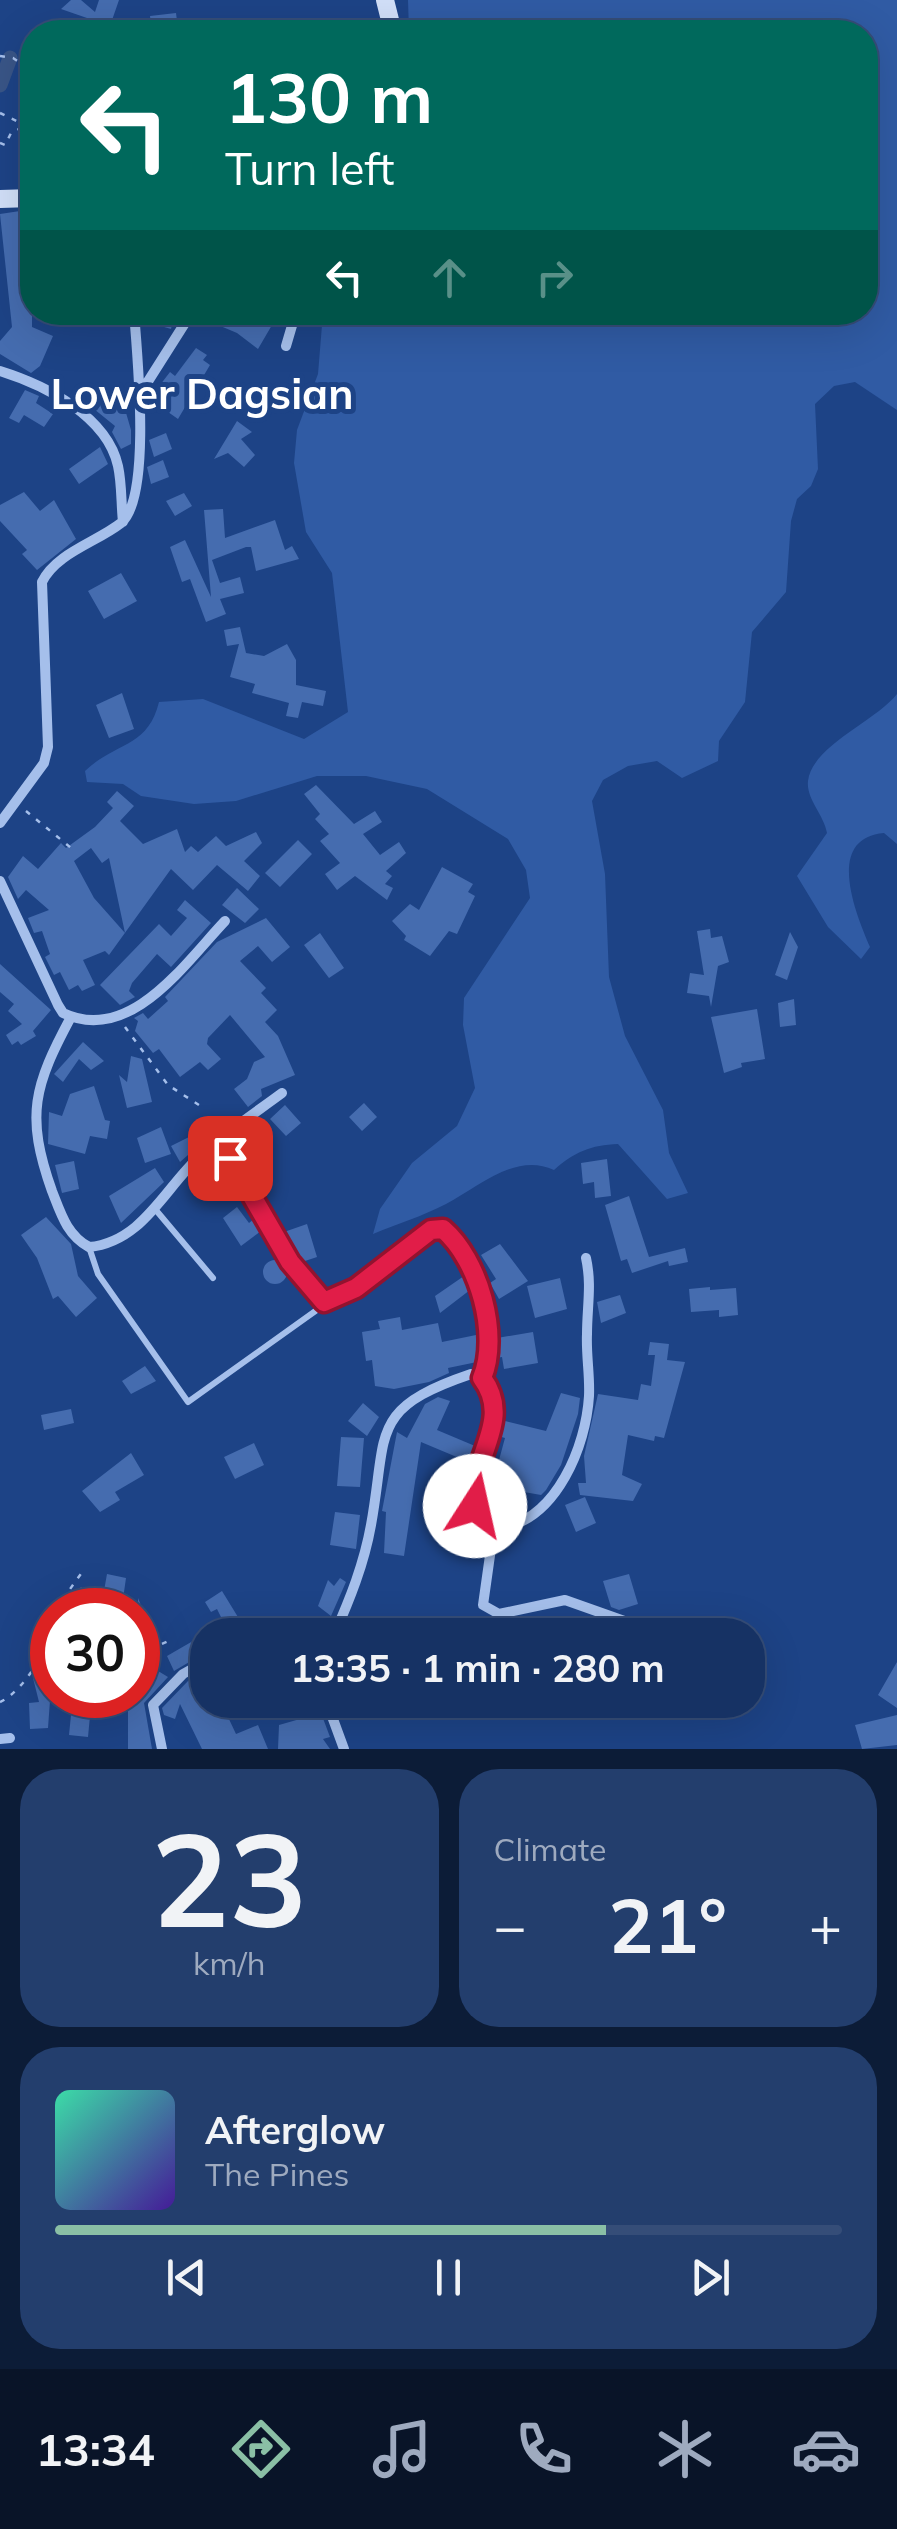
<!DOCTYPE html>
<html lang="en">
<head>
<meta charset="utf-8">
<style>
	body { margin:0; font-family:Mulish,sans-serif; background:#233e6d; color:#f1f3f6; height:100vh; display:flex; flex-direction:column; font-size:38px; white-space:nowrap }
	* { box-sizing:border-box; margin:0 }
	p { font-size:32px; color:#9eaabf }
	.icon { flex:none; width:55px; height:55px; fill:none; stroke:currentColor; stroke-width:2; stroke-linecap:round; stroke-linejoin:round }
	.map { position:relative; height:1749px; overflow:hidden }
	.drawer { display:flex; flex-direction:column; gap:20px; padding:20px; background:#0c1c37; flex:1 }
	.drawer>* { flex:none }
	.banner { position:absolute; left:20px; top:20px; width:858px; height:305px; border-radius:40px; box-shadow:0 10px 40px #0002,0 0 0 2px #354d78; background:#00695c; color:#fff; overflow:hidden }
	.speed { position:absolute; left:30px; top:1588px; display:flex; gap:20px; font-size:50px; font-weight:700; text-align:center }
	.speed>* { display:grid; place-content:center; width:130px; height:130px; border-radius:50%; background:#163264; box-shadow:0 10px 40px #0002,0 0 0 2px #354d78; line-height:1 }
	.speed .limit { border:15px solid #d22; background:#fff; color:#111 }
	.pin { position:absolute; display:grid; place-items:center; width:85px; height:85px; color:#fff; margin:-42px; border-radius:20px; box-shadow:0 5px 15px #0006 }
	.me { position:absolute; width:110px; margin:-55px; rotate:10deg; stroke-linejoin:round; filter:drop-shadow(0 0 8px #0008) }
	.turn { display:flex; align-items:center; gap:35px; height:210px; padding:0 40px; font-size:45px }
	.turn .icon { width:130px; height:130px; stroke-width:2.5 }
	.turn b { display:block; font-size:70px; line-height:85px }
	.lanes { display:flex; align-items:center; height:95px; padding:0 40px; background:#0003; justify-content:center; gap:50px; direction:ltr }
	.lanes .off { opacity:.35 }
	.big { font-size:75px; font-weight:700; line-height:1.1 }
	.drawer .widget { flex:1; display:flex; flex-direction:column; justify-content:center; gap:15px; min-width:0; padding:0 35px; border-radius:40px; background:#233e6d }
	.drawer .dial { align-items:center; gap:0 }
	.dial b { font-size:130px; line-height:1 }
	.song { display:flex; align-items:center; gap:30px }
	.cover { width:120px; height:120px; border-radius:15px; background:linear-gradient(135deg,hsl(160 70% 55%),hsl(260 70% 35%)) }
	.played { height:10px; border-radius:5px; background:linear-gradient(90deg,#8abfa5 70%,#354d78 70%) }
	.keys { display:flex; justify-content:space-around; direction:ltr }
	.heat { display:flex; justify-content:space-between; align-items:center; font-size:55px; direction:ltr }
	.drawer .tiles { flex:1; display:grid; gap:20px; grid-template-columns:1fr 1fr }
	.widget:last-child { grid-column:span 2 }
	.trip { position:absolute; left:190px; top:1618px; width:575px; height:100px; border-radius:40px; background:#163264; box-shadow:0 10px 40px #0002,0 0 0 2px #354d78; font-weight:700; line-height:100px; text-align:center }
	.tabs { display:flex; height:160px; justify-content:space-around; align-items:center; background:#091428; color:#9eaabf }
	.tabs .icon { width:70px; height:70px }
	.tabs .on { color:#8abfa5 }
	.tabs b { font-size:45px; color:#f1f3f6 }
	.map>svg:first-child { display:block }
</style>
</head>
<body>
<div class="map">
<svg width="897" height="1749" viewBox="0 0 897 1749">
	<rect width="100%" height="100%" fill="#1d4386"/>
	<!-- green -->
	<path fill="#305ba4" d="M408,0H897V410L855,382L834,386L815,404L818,469L811,486L797,499L791,521L786,592L752,632L745,702L719,741L718,761L682,778L657,761L628,766L603,780L592,801L605,874L609,977L625,1036L663,1110L669,1153L688,1193L667,1199L618,1144C591,1145 574,1152 554,1170C515,1152 479,1187 446,1204C423,1216 397,1224 373,1234L380,1209L412,1163L457,1126L475,1088L463,1025L464,998L530,898L526,870L508,839L427,789L366,776H317L236,801L194,804L141,796L123,784L87,782L85,771C115,742 148,748 159,702L203,699L304,739L348,712L332,573L306,532L294,463L297,430L318,374L323,313L865,312V32H409Z
		M897,694V844L884,833C825,838 855,912 870,947L861,959L828,927L797,876L827,833C824,815 806,799 808,781C812,746 876,721 897,694Z"/>
	<g fill="none" stroke-linecap="round" stroke-linejoin="round">
		<!-- canal -->
		<path stroke="#395587" stroke-width="15" d="M0,85L10,58"/>
	</g>
	<!-- building -->
	<path fill="#456caf" fill-rule="evenodd" d="M71,0H81L95,12L99,0H119L110,26L61,9Z
		M176,13L178,29L152,32L150,16Z
		M368,18L370,32H313L312,21L325,20L326,25Z
		M20,211L22,218L32,216V327L53,336L40,366L31,373L0,354V341L12,327L0,214Z
		M150,312H175L171,329L147,322Z
		M201,312H250L272,325L258,349L237,333L199,317Z
		M196,348L207,355L203,360L210,365L178,419L158,405L170,392L160,385L170,372L175,376Z
		M25,390L39,396L36,403L53,414L44,427L24,415L19,423L9,418Z
		M120,392L131,430V444L121,449L112,432L115,426L94,409Z
		M237,421L252,432L241,439L255,455L244,467L228,453L214,459Z
		M166,433L172,449L154,457L149,440Z
		M100,447L108,464L79,484L69,469Z
		M163,460L169,477L151,484L147,467Z
		M24,492L40,511L54,500L76,539L37,570L22,554L27,550L0,521V505Z
		M184,493L192,506L175,516L166,501Z
		M223,509L225,538L275,520L285,550L292,546L299,559L256,571L251,547H246L212,560L220,583L240,577L244,593L220,599L226,614L206,622L190,579L182,582L170,547L185,540L211,597L204,510Z
		M121,573L137,601L104,619L88,591Z
		M240,627L246,653L264,656L287,644L296,660V685L326,691L323,706L302,702L298,718L286,716L289,703L252,693L255,684L230,677L239,644L227,646L224,630Z
		M122,693L134,729L109,738L96,705Z
		M316,785L354,824L375,811L382,822L363,834L380,855L399,842L406,853L386,871L392,876L385,884L393,888L387,900L355,876L337,890L325,874L340,863L320,841L329,834L315,819L320,814L304,794Z
		M117,791L134,806L120,821L143,844L177,829L185,852L191,846L198,852L216,836L226,846L256,832L262,843L244,861L260,876L248,891L217,865L193,890L171,869L109,955L105,951L83,960L95,985L82,991L78,985L69,990L60,972L54,975L45,957L50,954L42,931L34,933L28,918L49,910L26,890L18,899L8,877L23,856L38,869L61,843L66,848L95,827L113,808L107,802ZM91,848L102,863L109,858L125,933L94,898L74,861Z
		M298,840L312,854L280,887L265,873Z
		M442,867L473,884L468,892L475,896L457,934L449,931L430,956L404,940L406,936L392,921L410,904L419,910Z
		M237,888L259,909L245,923L222,905Z
		M185,900L211,923L171,967L157,954L132,983L129,991L135,997L120,1005L100,985L159,924L171,936L187,918L177,910Z
		M266,918L290,947L272,962L258,946L240,961L266,988L261,993L277,1010L265,1022L278,1036L295,1075L261,1089L262,1096L248,1107L234,1089L247,1079L254,1062L265,1057L230,1015L208,1038L207,1044L221,1059L208,1070L200,1062L180,1077L159,1049L153,1053L135,1031L138,1021L134,1018L143,1013L148,1019L168,1001L165,997L217,942Z
		M710,929L711,938L722,936L729,962L718,966L711,1007L709,996L687,993L690,973L704,975L697,931Z
		M790,932L798,947L787,980L775,975Z
		M320,933L344,968L329,978L304,945Z
		M0,964L51,1010L33,1031L36,1036L21,1045L18,1041L12,1045L6,1035L22,1024L8,1011L14,1004L0,992Z
		M794,999L796,1025L780,1027L778,1003Z
		M757,1009L765,1059L741,1063L742,1067L724,1073L711,1017Z
		M83,1042L104,1061L91,1070L79,1059L63,1082L54,1074Z
		M131,1056L142,1059L152,1102L127,1108L119,1075L127,1082Z
		M94,1086L105,1120L110,1121L107,1139L90,1136L85,1154L48,1144L49,1112L62,1116L70,1094Z
		M364,1103L377,1117L362,1131L349,1117Z
		M285,1105L301,1123L286,1136L270,1119Z
		M161,1127L171,1154L145,1163L137,1138Z
		M191,1136L196,1148L180,1162L171,1146Z
		M607,1159L611,1196L595,1198L594,1182L583,1184L581,1163Z
		M74,1161L79,1189L62,1193L55,1165Z
		M155,1168L164,1182L121,1223L109,1196Z
		M629,1196L649,1257L685,1248L688,1262L669,1266L668,1261L632,1273L627,1259L621,1261L605,1205Z
		M237,1207L249,1223L254,1219L261,1231L241,1246L223,1218Z
		M46,1217L71,1244L78,1276L97,1298L76,1317L58,1296L53,1299L37,1258L21,1235Z
		M307,1224L317,1257L302,1262L284,1232Z
		M500,1244L528,1281L499,1299L490,1283L496,1279L481,1255Z
		M263 1272a12 12 0 1 1 24 0a12 12 0 1 1-24 0Z
		M464,1276L470,1290L440,1313L435,1296Z
		M560,1278L567,1309L535,1318L527,1286Z
		M710,1287V1290L736,1288L738,1315L719,1317V1310L691,1312L689,1289Z
		M620,1295L626,1313L601,1323L597,1302Z
		M400,1317L402,1330L438,1323L442,1342L476,1335L477,1362L448,1368L449,1373L429,1382L394,1389L375,1386L372,1360L366,1361L362,1332L380,1329L378,1321Z
		M533,1332L538,1363L504,1369L502,1357L496,1358L497,1338Z
		M650,1342L669,1344L667,1360L685,1362L664,1438L655,1436L654,1441L628,1435L622,1475L642,1484L633,1501L580,1495L578,1483H586L584,1456L598,1394L638,1400L641,1384L651,1386L655,1355H648Z
		M145,1366L156,1381L131,1394L122,1381Z
		M561,1393L580,1398L578,1414L561,1465L546,1490L541,1495L524,1492L523,1486L486,1476L491,1458L499,1460L505,1438L498,1436L501,1420L546,1431Z
		M438,1397L450,1401L437,1430L475,1446L471,1463L421,1442L404,1556L384,1553L386,1512L382,1511L397,1432L407,1438L425,1404Z
		M363,1403L379,1417L367,1436L348,1421Z
		M71,1409L74,1423L44,1430L41,1415Z
		M341,1437L364,1438L360,1487L337,1486Z
		M254,1443L264,1465L235,1479L224,1457Z
		M131,1453L144,1475L115,1492L120,1500L100,1512L82,1491Z
		M585,1497L596,1523L576,1532L565,1505Z
		M335,1512L360,1515L356,1549L330,1545Z
		M107,1574L126,1578L123,1599L129,1600L127,1610H61L81,1587L102,1602Z
		M629,1574L638,1604L619,1610L611,1607L603,1581Z
		M340,1578L346,1582L331,1616L318,1606L328,1580L334,1586Z
		M222,1591L249,1635H208V1651L174,1671L167,1656L224,1623L217,1609L211,1612L205,1602Z
		M138,1598L153,1635L138,1641Z
		M140,1660L168,1677L144,1703L152,1749H128V1695H138Z
		M897,1662V1708L878,1695Z
		M208,1670V1706L220,1700L236,1734L258,1725L268,1749H202L180,1704L175,1719L164,1715L162,1708L188,1681Z
		M52,1673L48,1728L30,1729L29,1703L39,1702L33,1678Z
		M73,1695H92L88,1737L69,1735Z
		M321,1713L330,1737L323,1739L330,1749H278L279,1725Z
		M897,1715V1745L862,1749L855,1725Z"/>
	<g fill="none" stroke-linecap="round" stroke-linejoin="round">
		<!-- path -->
		<path stroke="#a5bfeb" stroke-width="2.5" stroke-dasharray="5 8" stroke-linecap="butt" d="M0,56L13,58L32,71
			M0,113L25,125
			M0,143L5,145L11,133L27,125L32,127
			M26,811L76,852
			M125,1027L168,1085L199,1105
			M55,1610L83,1571
			M138,1646L148,1650L173,1639
			M0,1702C16,1695 35,1670 42,1652C47,1638 44,1626 52,1613"/>
		<!-- lane -->
		<path stroke="#a5bfeb" stroke-width="6" d="M155,1209L213,1278
			M89,1247L98,1274L188,1402L328,1302"/>
		<!-- street -->
		<path stroke="#a5bfeb" stroke-width="10" d="M286,346L296,312
			M0,371C45,385 107,416 118,466C122,484 121,504 123,522
			M140,394L192,312
			M0,823L44,763L48,747L42,582C56,553 97,542 121,523C152,498 137,353 134,312
			M0,881L58,1005L63,1013C130,1045 185,963 225,921
			M71,1017C34,1086 25,1115 52,1191C61,1214 67,1235 89,1247C143,1242 165,1187 201,1155C226,1132 255,1113 282,1093
			M218,1140L290,1262L324,1302L356,1287L431,1230L443,1229C479,1260 499,1335 482,1379
			M482,1379C519,1426 451,1475 483,1520L502,1528C557,1518 586,1446 589,1396C590,1375 586,1355 587,1334C587,1307 592,1285 586,1258
			M494,1527L483,1605L499,1614L565,1600L630,1623L685,1635
			M334,1635C350,1599 364,1564 371,1525C388,1432 368,1409 471,1374L482,1379
			M326,1700L344,1749
			M0,1739L10,1738
			M162,1749L153,1705L183,1674L208,1660"/>
		<!-- secondary -->
		<path stroke="#d1dff8" stroke-width="18" d="M385,0L390,20L387,32
			M0,199L32,198"/>
	</g>
	<g fill="none" stroke-linecap="round" stroke-linejoin="round">
		<!-- route casing -->
		<g stroke="#92132f" stroke-width="25">
			<path id="route" d="M230,1158L290,1262L324,1302L356,1288L431,1230L443,1229C479,1260 500,1335 482,1378C515,1422 467,1460 475,1506"/>
		</g>
		<!-- route -->
		<use href="#route" stroke="#e11d48" stroke-width="18"/>
	</g>
	<g text-anchor="middle" stroke-width="10" stroke-linejoin="round" paint-order="stroke">
		<!-- quarter labels -->
		<g font-size="42" font-weight="bold" fill="#fff" stroke="#1d4386">
			<text x="202" y="409">Lower Dagsian</text>
		</g>
	</g>
</svg>
<div class="speed"><div class="limit">30</div></div>
<div class="pin" style="left:230px;top:1158px;background:#d93025"><svg class="icon" aria-label="arrive" viewBox="0 0 24 24"><path d="M6 21V4h12l-3 4 3 4H6"/></svg></div>
<svg class="me" style="left:475px;top:1506px" viewBox="-20 -20 40 40"><circle r="19" fill="#fff"/><path d="M0-13L10 11 0 6-10 11z" fill="#e11d48"/></svg>
<div class="trip">13:35 · 1 min · 280 m</div>
<div class="banner">
<div class="turn"><svg class="icon" aria-label="left" viewBox="0 0 24 24"><path d="M17 20v-9H6M10 6l-5 5 5 5"/></svg><div><b>130 m</b>Turn left</div></div>
<div class="lanes"><svg class="icon" aria-label="left" viewBox="0 0 24 24"><path d="M17 20v-9H6M10 6l-5 5 5 5"/></svg><svg class="icon off" aria-label="ahead" viewBox="0 0 24 24"><path d="M12 20V5M6 11l6-6 6 6"/></svg><svg class="icon off" aria-label="right" viewBox="0 0 24 24"><path d="M7 20v-9h11M14 6l5 5-5 5"/></svg></div>
</div>
</div>
<section class="drawer">
<div class="tiles">
<div class="widget dial"><b>23</b><p>km/h</p></div>
<div class="widget"><p>Climate</p>
<div class="heat"><a>−</a><b class="big">21°</b><a>+</a></div>
</div>
<div class="widget">
<div class="song"><i class="cover"></i><div><b>Afterglow</b><p>The Pines</p></div></div>
<div class="played"></div>
<div class="keys"><svg class="icon" aria-label="previous" viewBox="0 0 24 24"><path d="M18 5L8 12l10 7zM5 5v14"/></svg><svg class="icon" aria-label="pause" viewBox="0 0 24 24"><path d="M8 5v14M16 5v14"/></svg><svg class="icon" aria-label="next" viewBox="0 0 24 24"><path d="M6 5l10 7-10 7zM19 5v14"/></svg></div>
</div>
</div>
</section>
<nav class="tabs">
<b>13:34</b>
<svg class="icon on" aria-label="directions" viewBox="0 0 24 24"><path d="M12 3l9 9-9 9-9-9zM9 14v-3h6M13 9l2 2-2 2"/></svg>
<svg class="icon" aria-label="music" viewBox="0 0 24 24"><path d="M9 18V5l10-2v13"/><circle cx="6" cy="18" r="3"/><circle cx="16" cy="16" r="3"/></svg>
<svg class="icon" aria-label="phone" viewBox="0 0 24 24"><path d="M5 4h4l2 5-3 2q2 4 5 5l2-3 5 2v4C11 20 4 13 5 4z"/></svg>
<svg class="icon" aria-label="climate" viewBox="0 0 24 24"><path d="M12 3v18M4 7l16 10M4 17L20 7"/></svg>
<svg class="icon" aria-label="car" viewBox="0 0 24 24"><path d="M5 17H2v-5l4-1 3-4h7l3 4 3 1v5h-3M9 17h6M6 11h13"/><circle cx="7" cy="17" r="2"/><circle cx="17" cy="17" r="2"/></svg>
</nav>
</body>
</html>
